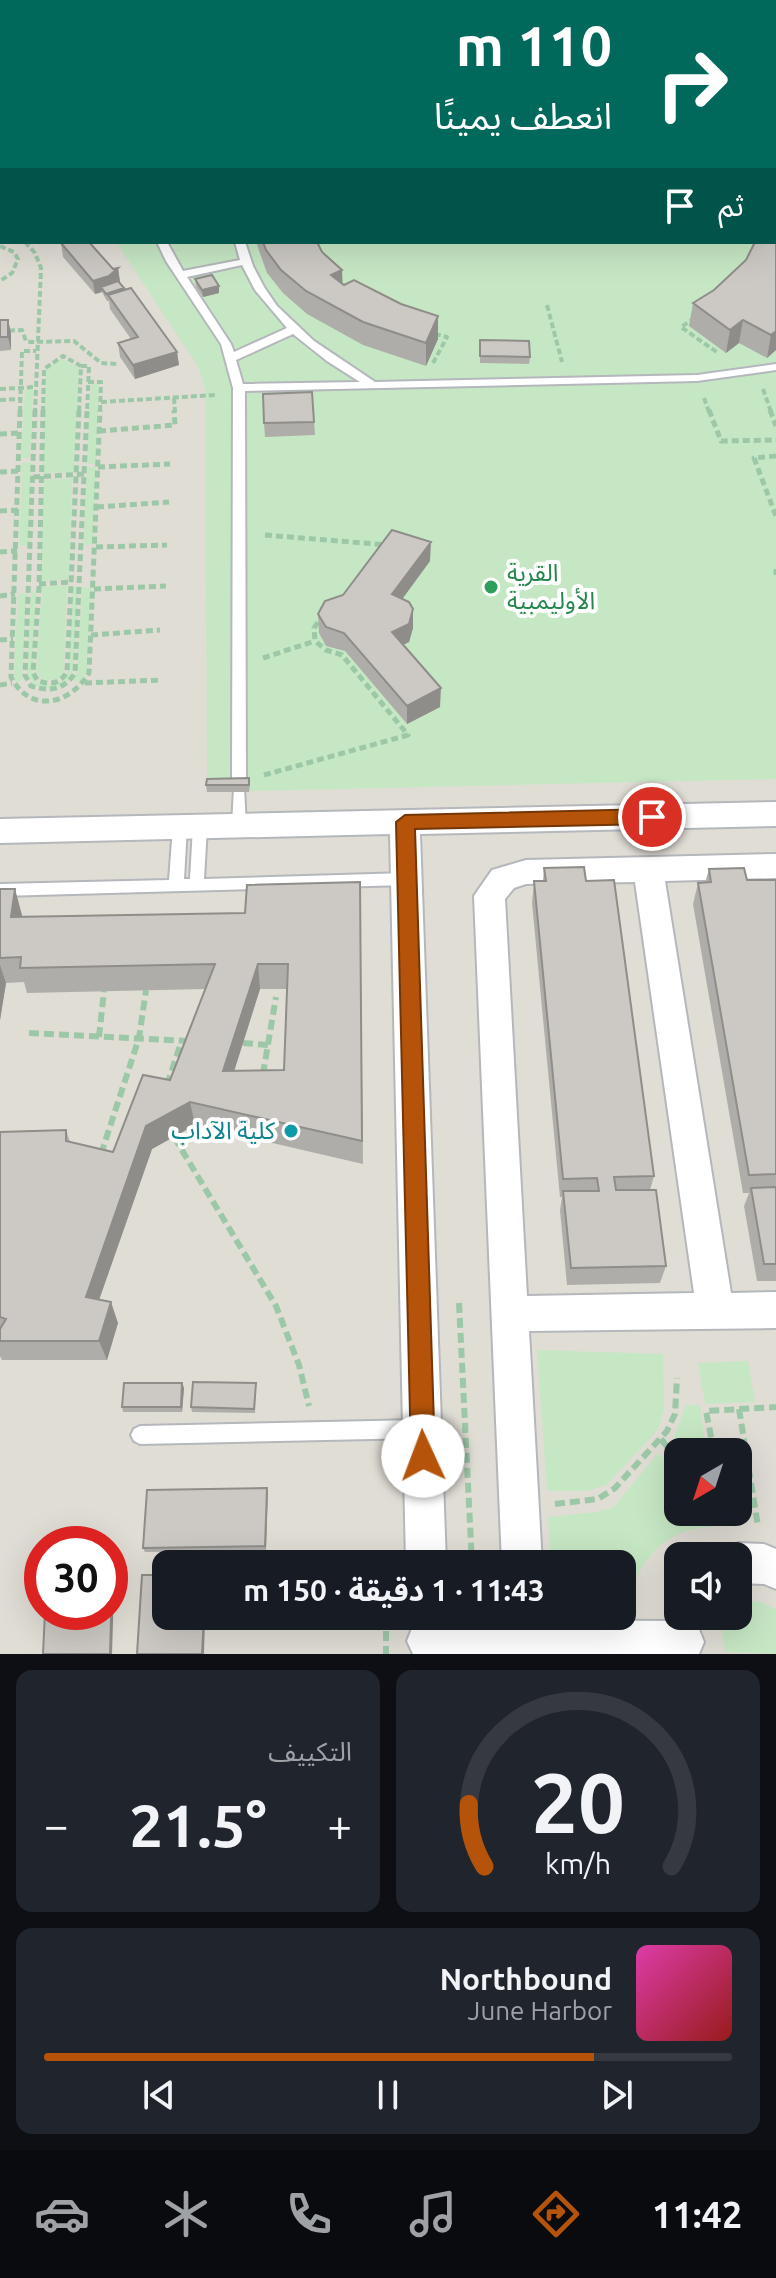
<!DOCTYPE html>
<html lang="ar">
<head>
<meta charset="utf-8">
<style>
	body { margin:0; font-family:Ubuntu,"Noto Sans Arabic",sans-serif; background:#20242c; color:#f1f3f6; direction:rtl; height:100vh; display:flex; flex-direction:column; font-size:30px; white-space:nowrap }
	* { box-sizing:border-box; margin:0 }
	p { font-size:26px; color:#9ea1a6 }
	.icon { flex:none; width:44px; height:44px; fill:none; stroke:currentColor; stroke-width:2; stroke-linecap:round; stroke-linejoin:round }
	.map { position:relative; height:1654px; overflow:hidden; direction:ltr }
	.drawer { display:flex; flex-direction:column; gap:16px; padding:16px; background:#0d0f14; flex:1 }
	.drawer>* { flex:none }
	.banner { position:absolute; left:0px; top:0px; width:776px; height:244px; box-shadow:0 8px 32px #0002; direction:rtl; background:#00695c; color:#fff; overflow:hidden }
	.needle { width:52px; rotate:219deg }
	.controls { position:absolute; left:664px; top:1438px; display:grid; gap:16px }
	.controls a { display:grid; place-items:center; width:88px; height:88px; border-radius:16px; background:#171b24; box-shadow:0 8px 32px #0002; font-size:40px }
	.speed { position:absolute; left:24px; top:1526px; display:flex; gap:16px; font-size:40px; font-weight:700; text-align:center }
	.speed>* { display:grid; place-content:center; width:104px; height:104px; border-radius:50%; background:#171b24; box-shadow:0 8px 32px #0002; line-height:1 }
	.speed .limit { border:12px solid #d22; background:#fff; color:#111 }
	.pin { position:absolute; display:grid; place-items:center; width:68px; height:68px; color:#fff; margin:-34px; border:4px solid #fff; border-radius:50%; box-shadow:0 2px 8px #0007 }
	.me { position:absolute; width:88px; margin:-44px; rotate:358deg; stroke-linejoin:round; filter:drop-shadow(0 0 6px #0008) }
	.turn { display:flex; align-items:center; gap:28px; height:168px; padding:0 32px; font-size:36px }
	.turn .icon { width:104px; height:104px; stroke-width:2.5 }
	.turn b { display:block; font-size:56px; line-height:68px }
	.then { display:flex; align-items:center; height:76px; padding:0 32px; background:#0003; gap:16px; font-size:30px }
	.big { font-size:60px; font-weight:700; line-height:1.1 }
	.drawer .tile { flex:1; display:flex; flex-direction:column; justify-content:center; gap:12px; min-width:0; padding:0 28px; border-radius:16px; background:#20242c }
	.drawer .dial { align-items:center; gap:0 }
	.dial svg { height:208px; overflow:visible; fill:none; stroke:#363941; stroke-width:7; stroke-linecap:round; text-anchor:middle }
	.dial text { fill:#f1f3f6; stroke:none }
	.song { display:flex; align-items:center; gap:24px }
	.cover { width:96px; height:96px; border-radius:12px; background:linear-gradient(135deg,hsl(320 70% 55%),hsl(0 70% 35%)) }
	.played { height:8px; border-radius:4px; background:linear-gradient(90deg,#b45309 80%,#363941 80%) }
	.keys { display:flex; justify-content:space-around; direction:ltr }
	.heat { display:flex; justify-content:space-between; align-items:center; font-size:44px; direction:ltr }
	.drawer .tiles { flex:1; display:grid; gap:16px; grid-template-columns:1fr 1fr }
	.tile:last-child { grid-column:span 2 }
	.trip { position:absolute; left:152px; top:1550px; width:484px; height:80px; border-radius:16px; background:#171b24; box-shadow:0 8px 32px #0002; font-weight:700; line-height:80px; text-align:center; direction:rtl }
	.tab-bar { display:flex; height:128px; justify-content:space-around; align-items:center; background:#090b0e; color:#9ea1a6 }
	.tab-bar .icon { width:56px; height:56px }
	.tab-bar .selected { color:#b45309 }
	.tab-bar b { font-size:36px; color:#f1f3f6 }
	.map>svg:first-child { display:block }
</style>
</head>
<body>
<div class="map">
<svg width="776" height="1654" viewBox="0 0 776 1654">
	<rect width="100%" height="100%" fill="#f0eee7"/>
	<!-- education -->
	<path fill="#e0ddd5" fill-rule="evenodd" d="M0,0H776V1654H0ZM2,2H774V242H2ZM678,1452H738V1512H678ZM42,1544H110V1612H42ZM678,1556H738V1616H678ZM166,1564H622V1616H166Z"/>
	<!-- green -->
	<path fill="#c6e7c4" d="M0,0H776V779L207,792L205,389L198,366L116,242H774V2H2V194Z
		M62,359L79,368L74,472L42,473L46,369Z
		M99,383L96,464H87L91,384Z
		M25,389H33L30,458H21Z
		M31,462L29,545L19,546L22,463Z
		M87,467H96L93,544L84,545Z
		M72,478L69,579L40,581L44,480Z
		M67,585L64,671L59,679L43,681L36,671L42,587Z
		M78,586C77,604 77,666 70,678C63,690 46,690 35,686L27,673L31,591H36L33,678C44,690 61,686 68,672L73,587Z
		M92,587L87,671L81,683L74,680L77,672L82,588Z
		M27,593L22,680L16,683L14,674L18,594Z
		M537,1350L663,1354L664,1409L658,1429L651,1437L606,1485L586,1491H547Z
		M748,1361L755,1402L705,1404L698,1363Z
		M686,1405H700L706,1452H685L672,1442Z
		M658,1453L678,1474V1512H712L714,1527C670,1527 647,1552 630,1590H622V1564H551L548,1517L597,1512L614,1507Z
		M747,1601L762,1602L776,1610V1654L726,1652C722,1639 720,1628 726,1616H738V1605Z"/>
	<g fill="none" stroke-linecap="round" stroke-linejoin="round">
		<!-- lane casing -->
		<g stroke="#b4b7bb" stroke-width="4">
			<path id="lane" d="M761,0H769L770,2H762Z
				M774,15L776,16V25L774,24Z
				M0,107L2,108V114L0,113Z
				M0,179H2V185H0Z
				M157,242H167L183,271L240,260L235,242H245L253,266L264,287L277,306L314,341L375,382L697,375L776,364V370L697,381L245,391L246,785L244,788L246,825L244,829H234L232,825L234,788L232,785L233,388L221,344L166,261ZM242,265L255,290L287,328L234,352L231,344L187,277ZM293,334L327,361L360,382L243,384L236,360Z
				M180,821L185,823L187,827L184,879H190L193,827L195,823H205L207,827L204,879L407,873L412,875L414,879L412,883L407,885L0,896V884L169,880L173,827L175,823Z
				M420,1420L426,1423L429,1429L426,1435L420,1438L140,1444L134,1441L131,1435L134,1429L140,1426Z"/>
		</g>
		<!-- street casing -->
		<g stroke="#b4b7bb" stroke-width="4">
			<path id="street" d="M776,802V826L420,834L446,1564H406L390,834L0,843V819Z
				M776,854V878L665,881L731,1293L776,1292V1328L529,1331L542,1564H502L474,896L492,870L526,860ZM635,882L694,1293L527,1296L505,899L514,888L526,884Z
				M738,1543L764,1544L776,1549V1589L764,1584L738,1583V1556H721L724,1549Z
				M428,1620L683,1621L698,1627L704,1642L699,1654H413L407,1641L413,1626Z"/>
		</g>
		<!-- path-far2 -->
		<path stroke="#9dc8a8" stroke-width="4" stroke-dasharray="6 3" stroke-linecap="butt" d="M25,242L35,253L41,268L35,412
			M0,246L14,252L18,259L12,273L0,281
			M547,305L562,362
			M695,318L681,327L718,353
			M0,331L22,330L26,341L31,342L74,341L101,363L117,364
			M433,363L447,337L435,334
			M81,366H89L87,412
			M88,382H101L100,412
			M0,389L35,387
			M763,389L771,412
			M174,398L175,412
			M704,398L709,412
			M0,400L21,399
			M101,402L215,395
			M20,412L22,351H36
			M43,412L44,369L63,356L81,366L79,412"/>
		<!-- path-far1 -->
		<path stroke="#9dc8a8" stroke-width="5" stroke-dasharray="7 4" stroke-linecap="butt" d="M20,410L11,677C30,714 70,705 89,673L100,410
			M35,410L25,675L31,686C49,692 64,690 75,673L87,410
			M43,410L39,588L33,673L38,681C50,685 60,684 67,672L79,410
			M709,410L721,441L776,440
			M770,410L776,426
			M99,431L175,425L174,410
			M0,434L20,433
			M776,456L754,458L776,516
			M98,467L170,464
			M0,472L19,471
			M33,477L85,474
			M97,507L169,502
			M0,511L18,510
			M265,535L388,545
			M96,547L167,545
			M0,552L17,551
			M776,569V575
			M39,584L71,582
			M94,589L166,586
			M0,596L15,594
			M91,635L160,630
			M0,640L13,639
			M263,658L315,641
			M85,683L162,680
			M0,685L12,683
			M264,775L408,735L342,655L326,650L315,641L314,628L321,618"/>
		<!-- path -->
		<path stroke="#9dc8a8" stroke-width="6" stroke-dasharray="10 5" stroke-linecap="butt" d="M29,1033L190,1041
			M99,1037L104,991
			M243,1043L268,1045
			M263,1074L276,997
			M167,1085L182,1040
			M174,1137L276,1306L299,1365L309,1406
			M101,1154L139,1038L146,990
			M459,1303L472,1564
			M739,1409L758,1526
			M661,1439L678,1460
			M714,1452L706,1411L776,1407
			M738,1487L752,1488
			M555,1504L598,1499L615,1488L667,1431L675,1414L677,1378
			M386,1616V1654"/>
		<!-- lane -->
		<use href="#lane" fill="#fff" fill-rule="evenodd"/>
		<!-- street -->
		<use href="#street" fill="#fff" fill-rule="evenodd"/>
	</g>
	<!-- wall -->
	<path fill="#afada9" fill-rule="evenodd" d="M0,0L2,2V89L0,88Z
		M188,0H208L206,2H196Z
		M652,0H756L757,2H654Z
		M774,30L776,34L775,50H776V350L767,358L739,343L726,353L689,326L693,303L714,290L746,260L774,242Z
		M256,242H317L342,284L438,339L426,366L363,345L307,314L283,293L267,273Z
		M61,243L113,269L118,268L120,282L119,283L177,352L179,365L135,379L120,357L118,343L131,339L110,309L109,301H107L102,292L95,294L63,257Z
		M195,279L219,293L203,297L196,287Z
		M0,320H8L11,333V350L0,351Z
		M480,340L530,357L529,364L480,363Z
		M312,392L315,435L265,437L264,423Z
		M430,561L402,599L413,628L409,642L403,645L440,707L407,724L345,651L326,646L319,633L318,614Z
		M206,785H250L249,792H207Z
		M544,868L586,881L654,1176L650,1190L666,1266L660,1283L567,1285L560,1210L562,1197H560L532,903L534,881H543Z
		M709,869L747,880H776V1281H757L744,1206L749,1193H743L693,904L698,883H705Z
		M360,882L363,1164L195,1125L152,1149L99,1300L118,1323L107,1360H2L0,1356V1132L66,1130L70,1142L113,1152L170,1080L205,989L27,993L24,982L6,983L0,1020V889L22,915V917L245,913ZM260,989H287L284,1070H234Z
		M182,1383L184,1388L182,1412H123L122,1407Z
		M256,1383L255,1413L192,1412L191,1407Z
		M267,1488L266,1550L145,1552L143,1548Z"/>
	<!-- shaded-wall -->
	<path fill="#8f8d89" d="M118,268L120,282L111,289L101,287L102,292L95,294L93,281Z
		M342,270L343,293L331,275Z
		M219,286V293L203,297L202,290Z
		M438,316V339L426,366V343Z
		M8,320L11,333V350L8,337Z
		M743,320L739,343L726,353L730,330Z
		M776,331V350L767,358L771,335Z
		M177,352L179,365L135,379L133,365Z
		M431,542L430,561L392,613V594Z
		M413,609V628L409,642L392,650V632Z
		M441,688L440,707L407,724V706Z
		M15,889L22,915L19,942L11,917Z
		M258,964L260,989L227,1094L223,1071Z
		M0,965L6,983L0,1020Z
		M190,1102L195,1125L152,1149L93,1317L86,1297L146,1126Z
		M111,1302L118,1323L107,1360L99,1341Z
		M182,1383L184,1388L182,1412L181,1407Z
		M267,1488L268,1492L266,1550L265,1546Z
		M112,1585L114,1589L112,1654H110Z
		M204,1616H205L204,1654H202Z"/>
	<!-- building -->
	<path fill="#ccc9c4" stroke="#8f8d89" stroke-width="2" fill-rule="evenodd" d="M0,0H112L122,2H2V67H0Z
		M240,0H290L288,2H239Z
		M676,0H756L757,2H678Z
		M774,50H776V138H774Z
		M774,146H776V331L771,335L743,320L730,330L693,303L714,290L746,260L755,242H774Z
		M65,242H89L113,269L118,268L109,276L93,281L61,243Z
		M263,242H317L322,252L342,270L331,275L344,285L354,280L401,304L438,316L426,343L363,322L306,291L281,270L266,250Z
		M212,275L219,286L202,290L195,279Z
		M118,281L124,288L106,294L101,287Z
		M131,288L177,352L133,365L118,343L138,337L108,295Z
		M0,320H8V337H0Z
		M480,340L529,341L530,357L480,356Z
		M312,392L314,422L264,423L263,394Z
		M392,530L431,542L392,594L409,602L413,609L409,624L392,632L441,688L407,706L344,633L326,627L318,614L325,601L343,595Z
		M249,778V785H206L207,779Z
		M584,867L586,881L614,880L654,1176L614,1177L616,1190H656L666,1266L571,1268L563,1191H599L597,1178L563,1179L534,881H546L544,868Z
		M744,868L747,880H776V1174L749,1175L698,883L711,882L709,869Z
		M360,882L362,1141L190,1102L146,1126L86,1297L111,1302L99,1341H0V1329L6,1319L0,1317V1132L66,1130V1141L113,1152L143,1075L170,1080L215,964L20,968L21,957L0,958V889H15L11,917L245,913L247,885ZM258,964H288L284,1070L223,1071Z
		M776,1187V1264H764L751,1188Z
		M193,1382L256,1383L254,1409L191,1407Z
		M124,1383H182L181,1407H122Z
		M267,1488L265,1546L143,1548L147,1490Z
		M142,1575H166V1616H204L202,1654H137Z
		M110,1585H112L110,1654H43L45,1612H110Z"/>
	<!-- route -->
	<path fill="#b45309" stroke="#753606" stroke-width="2" d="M652,809L661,817L652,824L415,829L435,1456L431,1464L423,1468L415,1464L411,1456L396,822L405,815Z"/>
	<!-- markers -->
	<circle fill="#2e9e5b" stroke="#fff" stroke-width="3" cx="491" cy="587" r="8"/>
	<circle fill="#0f9aa8" stroke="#fff" stroke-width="3" cx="291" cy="1131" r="8"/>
	<g text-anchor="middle" stroke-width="8" stroke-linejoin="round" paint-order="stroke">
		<!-- leisure labels -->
		<g font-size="24" fill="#27864d" stroke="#fff" text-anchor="start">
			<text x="507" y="581">القرية<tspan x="507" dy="28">الأوليمبية</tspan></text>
		</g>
		<!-- culture labels -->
		<g font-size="24" fill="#0d838f" stroke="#fff" text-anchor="end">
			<text x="275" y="1139">كلية الآداب</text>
		</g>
	</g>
</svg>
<div class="controls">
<a><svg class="needle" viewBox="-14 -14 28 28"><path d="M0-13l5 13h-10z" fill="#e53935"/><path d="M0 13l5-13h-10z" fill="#9ea1a6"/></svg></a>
<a><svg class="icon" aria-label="sound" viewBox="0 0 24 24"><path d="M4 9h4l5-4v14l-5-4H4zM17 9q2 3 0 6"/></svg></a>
</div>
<div class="speed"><div class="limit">30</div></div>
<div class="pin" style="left:652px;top:817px;background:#d93025"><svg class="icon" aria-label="arrive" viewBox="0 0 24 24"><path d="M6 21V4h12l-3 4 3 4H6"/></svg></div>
<svg class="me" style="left:423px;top:1456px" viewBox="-20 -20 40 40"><circle r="19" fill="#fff"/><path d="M0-13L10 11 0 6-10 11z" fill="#b45309"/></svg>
<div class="trip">11:43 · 1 دقيقة · 150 m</div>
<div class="banner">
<div class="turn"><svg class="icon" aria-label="right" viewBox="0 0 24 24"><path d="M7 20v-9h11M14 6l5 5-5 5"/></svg><div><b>110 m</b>انعطف يمينًا</div></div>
<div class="then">ثم<svg class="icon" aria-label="arrive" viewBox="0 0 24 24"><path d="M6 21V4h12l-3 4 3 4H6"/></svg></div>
</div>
</div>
<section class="drawer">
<div class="tiles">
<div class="tile dial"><svg viewBox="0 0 100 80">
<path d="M14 69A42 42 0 1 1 86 69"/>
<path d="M14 69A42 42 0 0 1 8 45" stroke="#b45309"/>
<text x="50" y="56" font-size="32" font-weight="700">20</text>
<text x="50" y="72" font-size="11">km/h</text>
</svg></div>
<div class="tile"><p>التكييف</p>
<div class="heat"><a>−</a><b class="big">21.5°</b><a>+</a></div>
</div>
<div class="tile">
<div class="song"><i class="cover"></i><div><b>Northbound</b><p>June Harbor</p></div></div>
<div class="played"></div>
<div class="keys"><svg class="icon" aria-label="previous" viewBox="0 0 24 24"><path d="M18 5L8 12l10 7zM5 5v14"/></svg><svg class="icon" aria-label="pause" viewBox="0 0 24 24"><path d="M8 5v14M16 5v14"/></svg><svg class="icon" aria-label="next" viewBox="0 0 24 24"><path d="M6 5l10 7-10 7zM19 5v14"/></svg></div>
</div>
</div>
</section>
<nav class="tab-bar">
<b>11:42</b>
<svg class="icon selected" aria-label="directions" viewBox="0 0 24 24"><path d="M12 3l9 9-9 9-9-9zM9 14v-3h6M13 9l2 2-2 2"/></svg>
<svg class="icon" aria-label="music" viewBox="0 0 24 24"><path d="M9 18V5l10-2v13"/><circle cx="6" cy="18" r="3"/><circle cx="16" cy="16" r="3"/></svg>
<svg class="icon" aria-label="phone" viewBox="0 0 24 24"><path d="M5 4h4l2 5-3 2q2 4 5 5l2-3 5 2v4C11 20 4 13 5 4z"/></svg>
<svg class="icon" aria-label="climate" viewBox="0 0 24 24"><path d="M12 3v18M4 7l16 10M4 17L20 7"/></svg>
<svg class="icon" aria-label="car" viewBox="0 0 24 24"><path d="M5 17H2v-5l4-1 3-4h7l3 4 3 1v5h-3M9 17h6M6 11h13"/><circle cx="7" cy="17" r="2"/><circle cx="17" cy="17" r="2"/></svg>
</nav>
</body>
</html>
